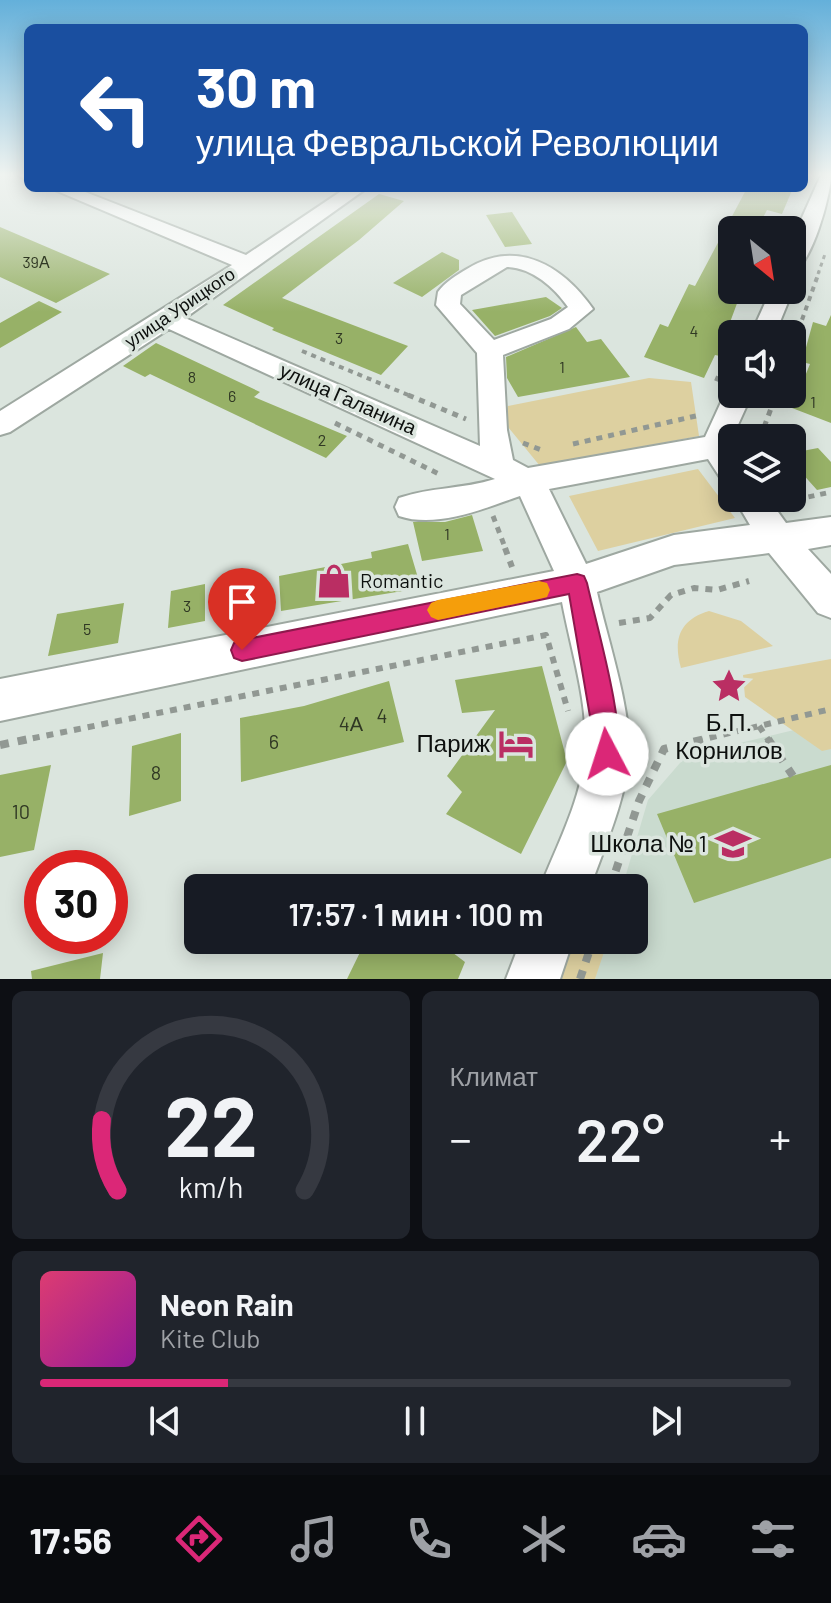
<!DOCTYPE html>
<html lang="ru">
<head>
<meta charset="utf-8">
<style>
	body { margin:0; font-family:Barlow,sans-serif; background:#20242c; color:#f1f3f6; height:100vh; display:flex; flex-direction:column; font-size:30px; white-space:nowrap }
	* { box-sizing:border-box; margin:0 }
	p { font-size:26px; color:#9ea1a6 }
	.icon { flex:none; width:44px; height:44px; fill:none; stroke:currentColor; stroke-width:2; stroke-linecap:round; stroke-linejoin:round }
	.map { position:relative; height:979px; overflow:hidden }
	.sheet { display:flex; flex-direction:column; gap:12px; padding:12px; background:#0d0f14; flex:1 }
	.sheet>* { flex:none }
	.top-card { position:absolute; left:24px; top:24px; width:784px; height:168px; border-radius:12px; box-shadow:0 4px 20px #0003; background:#1a4fa0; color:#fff; overflow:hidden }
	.needle { width:52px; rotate:150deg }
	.controls { position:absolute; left:718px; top:216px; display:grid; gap:16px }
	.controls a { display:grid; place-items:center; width:88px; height:88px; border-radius:12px; background:#171b24; box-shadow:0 4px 20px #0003; font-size:40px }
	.speed { position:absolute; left:24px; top:850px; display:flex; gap:16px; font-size:40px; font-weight:700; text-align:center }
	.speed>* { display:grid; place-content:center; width:104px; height:104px; border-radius:50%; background:#171b24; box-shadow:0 4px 20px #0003; line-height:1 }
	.speed .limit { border:12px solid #d22; background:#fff; color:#111 }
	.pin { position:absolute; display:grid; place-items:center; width:68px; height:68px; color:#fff; margin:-82px -34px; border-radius:50% 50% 50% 0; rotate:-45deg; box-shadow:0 0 8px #0007 }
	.pin .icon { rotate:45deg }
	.me { position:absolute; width:88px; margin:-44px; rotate:355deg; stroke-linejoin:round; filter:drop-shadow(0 0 6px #0008) }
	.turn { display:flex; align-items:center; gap:28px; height:168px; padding:0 40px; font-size:36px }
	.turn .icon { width:104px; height:104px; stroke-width:2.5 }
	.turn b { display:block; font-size:56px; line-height:68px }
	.big { font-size:60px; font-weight:600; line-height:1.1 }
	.sheet .tile { flex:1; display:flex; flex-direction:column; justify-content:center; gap:12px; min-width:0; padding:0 28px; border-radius:12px; background:#20242c }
	.sheet .dial { align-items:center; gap:0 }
	.dial svg { height:208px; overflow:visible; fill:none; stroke:#363941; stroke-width:7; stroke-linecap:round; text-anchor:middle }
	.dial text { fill:#f1f3f6; stroke:none }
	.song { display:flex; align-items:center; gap:24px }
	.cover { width:96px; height:96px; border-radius:12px; background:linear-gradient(135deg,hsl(340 70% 55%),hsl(300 70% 35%)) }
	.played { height:8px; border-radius:4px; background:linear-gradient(90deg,#db2777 25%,#363941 25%) }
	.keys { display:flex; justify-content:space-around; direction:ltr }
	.heat { display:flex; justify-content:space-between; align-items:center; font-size:44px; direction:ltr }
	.sheet .tiles { flex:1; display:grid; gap:12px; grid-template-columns:1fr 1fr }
	.tile:last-child { grid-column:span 2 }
	.trip { position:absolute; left:184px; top:874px; width:464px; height:80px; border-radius:12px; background:#171b24; box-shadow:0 4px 20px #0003; font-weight:600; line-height:80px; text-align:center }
	.dock { display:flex; height:128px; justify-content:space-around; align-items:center; background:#090b0e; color:#9ea1a6 }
	.dock .icon { width:56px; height:56px }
	.dock .active { color:#db2777 }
	.dock b { font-size:36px; color:#f1f3f6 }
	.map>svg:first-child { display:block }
</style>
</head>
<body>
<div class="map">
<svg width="831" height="979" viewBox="0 0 831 979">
	<rect width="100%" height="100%" fill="#dbe5de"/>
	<!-- built -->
	<path fill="#cadbcf" d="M831,721V979H595L606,940H634V888H622L648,800L686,756Z"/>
	<!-- green -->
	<path fill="#ddd0a0" d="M649,378L691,382L699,436L540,466L503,421L508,406Z
		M698,469L735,518L598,551L569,496Z
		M709,611L741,621L773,646L681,668C673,640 679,620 709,611Z
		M831,659V749L822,751L745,697L743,675Z
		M570,940H608L595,979H552Z"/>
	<!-- building -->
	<path fill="#97b167" d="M747,188H793L782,214L767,210L757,229L732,222V296L739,298L729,325L733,326L720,356L715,355L704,378L644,357L660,324L668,327L689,284L695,286Z
		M379,194L404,201L359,240L282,298L408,346L381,375L272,330L274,328L223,305Z
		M512,212L532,244L505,247L486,215Z
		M0,227L110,274L56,303L0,277Z
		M442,252L459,260V270L422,297L393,283Z
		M546,297L562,308L550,316L495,336L472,310Z
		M39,301L62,312L0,348V323Z
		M831,315V423L792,408L810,364L802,362L813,322L826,326Z
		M576,327L587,342L601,339L630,377L518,397L507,378L506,357Z
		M156,343L260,392L254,397L347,436L326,458L150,374L145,377L123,366Z
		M818,448L831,462V487L817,490L792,462V453Z
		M472,515L483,551L422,561L413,522H445Z
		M408,544L421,588L281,611L279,576L372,558L371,552Z
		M205,584V621L168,628L171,591Z
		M124,603L118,643L48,656L57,614Z
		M542,666L567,761L521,854L446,814L462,792L447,776L495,710L462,713L455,680Z
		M389,681L404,742L241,782L240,718L304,706Z
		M181,733V801L129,816L132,746Z
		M51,765L34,850L0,857V775Z
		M831,765V858L694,903L657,814Z
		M366,940H436L465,962L458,979H347Z
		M103,953L100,979H32L31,971Z"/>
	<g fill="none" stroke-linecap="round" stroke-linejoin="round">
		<!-- minor casing -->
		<g stroke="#9ea8a1" stroke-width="4">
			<path id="minor" d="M18,175H28V181Z
				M821,175H831C831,195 811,267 792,272V240Z
				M50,188H75L246,255L346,188H367L185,318L480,446L477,353L436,305L438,292C445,282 457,275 467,269C517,238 563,266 593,309L569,329L503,355L507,430L513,460L528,468L705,437L728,387L732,386V394H752L732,438V483L721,479L708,459L549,489L586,564L674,535L750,525L734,498H768L786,523L831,517V545L808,549L831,574V618L818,613L769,553L674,565L597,592C607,638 632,711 629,757C625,802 605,845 590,888H540C557,845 581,800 585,754C589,705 571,650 562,602L0,721V679L554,571L520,496C485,508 437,529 399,516L395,507L399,498C430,487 464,489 495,479L169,329L10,432L0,435V411L232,265ZM507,267C532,268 554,287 568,307L551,319L494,340L460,304L461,295Z
				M792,288L793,290L775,334H751L771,290Z
				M521,940H573L560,979H506Z"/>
		</g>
		<!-- path-far4 -->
		<path stroke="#919893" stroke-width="3" stroke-dasharray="4 4" stroke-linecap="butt" d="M818,274L825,254"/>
		<!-- path-far3 -->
		<path stroke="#919893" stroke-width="4" stroke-dasharray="5 5" stroke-linecap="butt" d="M792,348L819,272
			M302,351L413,397
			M716,381L732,345
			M775,397L776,394"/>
		<!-- path-far2 -->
		<path stroke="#919893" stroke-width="5" stroke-dasharray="6 6" stroke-linecap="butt" d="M408,395L466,419
			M335,423L441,475
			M760,438L776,395
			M523,443L544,451
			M573,444L700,415
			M792,483L803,498
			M785,502L831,492
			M493,516L506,550"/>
		<!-- path-far1 -->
		<path stroke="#919893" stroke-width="6" stroke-dasharray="7 7" stroke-linecap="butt" d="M505,548L512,567
			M619,623L650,618L671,595L694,588L717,590L749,581
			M759,726L769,741
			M19,741L546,635L568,711
			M696,741L831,709"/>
		<!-- path -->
		<path stroke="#919893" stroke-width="8" stroke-dasharray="9 9" stroke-linecap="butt" d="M768,739L793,776
			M0,745L29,739
			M610,888L639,801L664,749L705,739
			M580,979L593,940"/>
		<!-- minor -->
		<use href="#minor" fill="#fff" fill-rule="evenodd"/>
	</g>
	<!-- sky -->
	<linearGradient id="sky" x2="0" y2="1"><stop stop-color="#64b0da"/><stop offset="0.56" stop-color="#eff3f0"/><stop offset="1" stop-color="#eff3f0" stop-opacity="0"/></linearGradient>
	<rect width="831" height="312" fill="url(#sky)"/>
	<!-- route -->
	<path fill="#db2777" stroke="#8e194d" stroke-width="2" d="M577,574L584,576L587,583C595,620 628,732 616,763L607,767L598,763L569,594L242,661L234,658L231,650L234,643L242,640Z"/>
	<!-- slow -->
	<path fill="#f59e0b" d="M539,581L547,583L550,590L547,597L539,599L438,620L431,617L427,610L431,603L438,600Z"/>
	<!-- icons -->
	<defs>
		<g id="shop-bare" transform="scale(2.76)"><path d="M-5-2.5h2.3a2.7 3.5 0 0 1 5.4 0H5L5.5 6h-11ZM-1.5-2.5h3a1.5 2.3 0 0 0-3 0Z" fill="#ba2e63" stroke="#dbe5de" stroke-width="2.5" paint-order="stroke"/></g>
		<g id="sight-bare" transform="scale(2.76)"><path d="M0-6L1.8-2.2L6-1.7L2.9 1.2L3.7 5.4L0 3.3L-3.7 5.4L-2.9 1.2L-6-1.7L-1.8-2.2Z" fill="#ba2e63" stroke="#dbe5de" stroke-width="2.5" paint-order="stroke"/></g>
		<g id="hotel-bare" transform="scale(2.76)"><path d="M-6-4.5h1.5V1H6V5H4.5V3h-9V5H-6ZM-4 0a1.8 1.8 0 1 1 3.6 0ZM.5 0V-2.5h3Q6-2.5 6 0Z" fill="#ba2e63" stroke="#dbe5de" stroke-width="2.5" paint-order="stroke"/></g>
		<g id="school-bare" transform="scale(2.76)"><path d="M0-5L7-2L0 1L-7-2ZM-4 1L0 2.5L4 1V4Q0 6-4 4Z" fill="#ba2e63" stroke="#dbe5de" stroke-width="2.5" paint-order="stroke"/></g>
	</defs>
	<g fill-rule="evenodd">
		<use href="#shop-bare" x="334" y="581"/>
		<use href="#sight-bare" x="729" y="686"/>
		<use href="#hotel-bare" x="516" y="744"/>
		<use href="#school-bare" x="733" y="844"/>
	</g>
	<g text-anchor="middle" stroke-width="7" stroke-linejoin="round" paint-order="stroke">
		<!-- number labels -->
		<g font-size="16" fill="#303824">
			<text x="36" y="268">39А</text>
			<text x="694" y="337">4</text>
			<text x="339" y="344">3</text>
			<text x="562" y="373">1</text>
			<text x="192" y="383">8</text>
			<text x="232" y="402">6</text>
			<text x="813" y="408">1</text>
			<text x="322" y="446">2</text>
			<text x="447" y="540">1</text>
			<text x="187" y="612">3</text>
			<text x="87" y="635">5</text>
		</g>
		<!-- far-street labels -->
		<g font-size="18" fill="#0d100e" stroke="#dbe5de">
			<text transform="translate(180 308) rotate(-34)" y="6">улица Урицкого</text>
		</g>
		<!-- street labels -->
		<g font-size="20" fill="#0d100e" stroke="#dbe5de">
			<text transform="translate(348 399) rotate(24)" y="7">улица Галанина</text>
		</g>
		<!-- poi labels -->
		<g font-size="20" fill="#0d100e" stroke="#dbe5de" text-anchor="start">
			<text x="360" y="588">Romantic</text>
		</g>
		<!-- near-number labels -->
		<g font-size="20" fill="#303824">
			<text x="382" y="723">4</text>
			<text x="351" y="731">4А</text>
			<text x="274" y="749">6</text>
			<text x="156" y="780">8</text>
			<text x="21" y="819">10</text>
		</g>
		<!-- near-poi labels -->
		<g font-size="24" fill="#0d100e" stroke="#dbe5de" text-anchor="end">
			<text x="729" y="731" text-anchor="middle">Б.П.<tspan x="729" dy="28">Корнилов</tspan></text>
			<text x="490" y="752">Париж</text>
			<text x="707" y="852">Школа № 1</text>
		</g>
	</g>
</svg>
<div class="controls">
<a><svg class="needle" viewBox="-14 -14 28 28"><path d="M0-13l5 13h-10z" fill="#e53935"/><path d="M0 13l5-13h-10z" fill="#9ea1a6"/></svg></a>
<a><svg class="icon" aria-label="sound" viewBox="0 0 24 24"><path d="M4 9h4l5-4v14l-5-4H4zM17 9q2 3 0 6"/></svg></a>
<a><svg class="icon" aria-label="layers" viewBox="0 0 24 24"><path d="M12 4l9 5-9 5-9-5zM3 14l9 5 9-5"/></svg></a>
</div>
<div class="speed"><div class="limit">30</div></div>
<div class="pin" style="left:242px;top:650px;background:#d93025"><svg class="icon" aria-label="arrive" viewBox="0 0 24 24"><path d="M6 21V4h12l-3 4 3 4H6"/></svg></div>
<svg class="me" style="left:607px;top:754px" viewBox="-20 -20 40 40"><circle r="19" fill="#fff"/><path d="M0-13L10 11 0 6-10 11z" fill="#db2777"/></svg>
<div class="trip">17:57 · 1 мин · 100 m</div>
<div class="top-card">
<div class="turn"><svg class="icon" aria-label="left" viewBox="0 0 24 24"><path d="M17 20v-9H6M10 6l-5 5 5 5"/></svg><div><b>30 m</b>улица Февральской Революции</div></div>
</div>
</div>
<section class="sheet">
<div class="tiles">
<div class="tile dial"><svg viewBox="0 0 100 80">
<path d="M14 69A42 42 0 1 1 86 69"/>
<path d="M14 69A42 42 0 0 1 8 42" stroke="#db2777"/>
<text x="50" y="56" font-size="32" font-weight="700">22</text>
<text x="50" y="72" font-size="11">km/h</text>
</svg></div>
<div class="tile"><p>Климат</p>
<div class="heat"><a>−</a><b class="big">22°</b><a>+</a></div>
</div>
<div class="tile">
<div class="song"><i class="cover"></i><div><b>Neon Rain</b><p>Kite Club</p></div></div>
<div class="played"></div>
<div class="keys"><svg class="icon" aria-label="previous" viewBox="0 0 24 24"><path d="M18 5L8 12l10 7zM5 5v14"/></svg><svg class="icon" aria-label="pause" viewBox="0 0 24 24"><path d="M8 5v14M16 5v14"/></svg><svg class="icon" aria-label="next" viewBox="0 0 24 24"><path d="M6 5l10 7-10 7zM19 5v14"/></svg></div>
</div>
</div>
</section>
<nav class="dock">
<b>17:56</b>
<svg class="icon active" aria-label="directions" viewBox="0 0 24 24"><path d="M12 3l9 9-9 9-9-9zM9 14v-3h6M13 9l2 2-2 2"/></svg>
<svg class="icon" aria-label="music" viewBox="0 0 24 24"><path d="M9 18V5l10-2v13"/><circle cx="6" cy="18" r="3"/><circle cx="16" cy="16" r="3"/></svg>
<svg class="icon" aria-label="phone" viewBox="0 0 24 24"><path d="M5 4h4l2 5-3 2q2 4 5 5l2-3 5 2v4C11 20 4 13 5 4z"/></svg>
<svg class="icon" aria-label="climate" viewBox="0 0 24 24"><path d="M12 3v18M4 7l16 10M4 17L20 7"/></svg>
<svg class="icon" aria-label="car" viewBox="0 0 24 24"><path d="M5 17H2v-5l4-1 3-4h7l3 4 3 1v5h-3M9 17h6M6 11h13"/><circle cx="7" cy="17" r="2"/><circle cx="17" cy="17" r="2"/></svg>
<svg class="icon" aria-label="filters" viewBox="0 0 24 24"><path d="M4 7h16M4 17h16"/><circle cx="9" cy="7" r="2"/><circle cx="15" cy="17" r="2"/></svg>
</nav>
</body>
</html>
